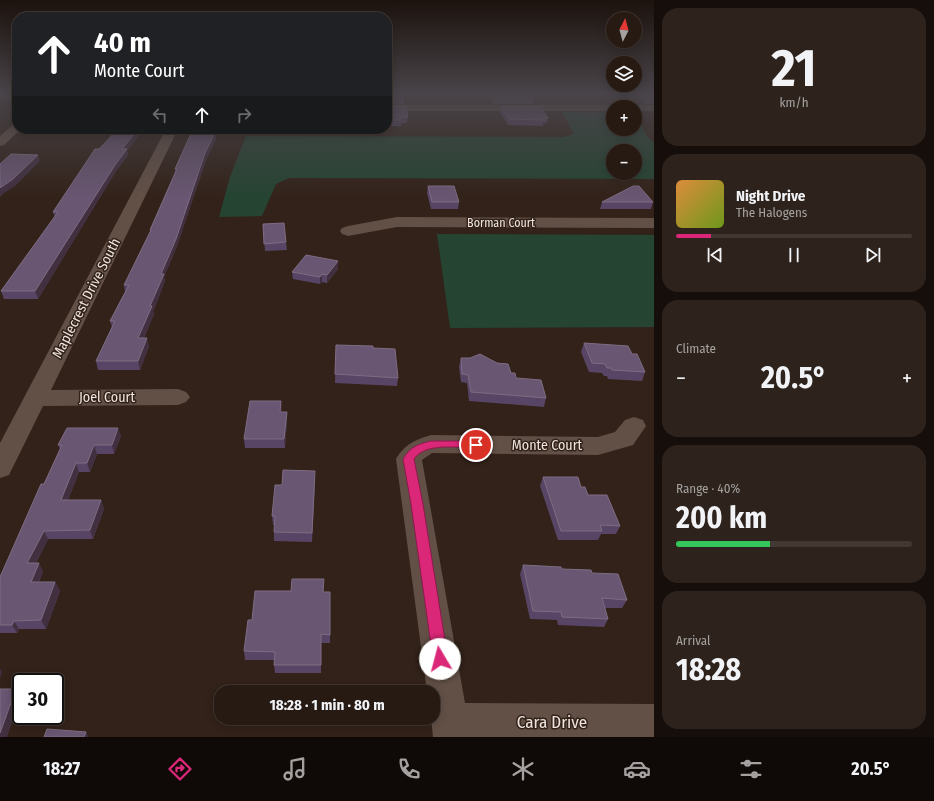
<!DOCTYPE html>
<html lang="en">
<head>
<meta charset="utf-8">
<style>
	body { margin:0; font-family:"Fira Sans Condensed",sans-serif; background:#2e231c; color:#f1f3f6; height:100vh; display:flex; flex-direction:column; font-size:15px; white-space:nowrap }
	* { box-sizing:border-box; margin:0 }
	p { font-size:13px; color:#a4a1a0 }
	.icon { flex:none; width:22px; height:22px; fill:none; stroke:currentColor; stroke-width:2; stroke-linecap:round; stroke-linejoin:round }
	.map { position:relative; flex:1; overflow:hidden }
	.side { display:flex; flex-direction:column; gap:8px; padding:8px; background:#150e0a; width:280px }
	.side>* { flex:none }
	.banner { position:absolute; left:12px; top:12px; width:380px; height:122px; border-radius:16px; box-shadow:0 2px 10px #0003,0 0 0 1px #423833; background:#202124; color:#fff; overflow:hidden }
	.needle { width:26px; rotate:6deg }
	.tools { position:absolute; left:606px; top:12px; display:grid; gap:8px }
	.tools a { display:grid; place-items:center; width:36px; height:36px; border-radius:50%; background:#261a13; box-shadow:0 2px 10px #0003,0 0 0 1px #423833; font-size:20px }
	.speed { position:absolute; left:12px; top:673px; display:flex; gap:8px; font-size:20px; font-weight:700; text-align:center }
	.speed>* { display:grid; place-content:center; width:52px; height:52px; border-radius:50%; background:#261a13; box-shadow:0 2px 10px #0003,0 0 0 1px #423833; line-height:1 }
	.speed .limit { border:2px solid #111; border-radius:6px; background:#fff; color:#111 }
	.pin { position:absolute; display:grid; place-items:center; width:34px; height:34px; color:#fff; margin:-17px; border:2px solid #fff; border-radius:50%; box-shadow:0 1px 4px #0007 }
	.me { position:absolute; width:44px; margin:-22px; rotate:352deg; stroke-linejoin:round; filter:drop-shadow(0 0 3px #0008) }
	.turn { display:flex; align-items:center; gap:14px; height:84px; padding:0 16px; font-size:18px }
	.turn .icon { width:52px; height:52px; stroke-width:2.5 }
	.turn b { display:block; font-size:28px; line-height:34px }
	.lanes { display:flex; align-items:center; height:38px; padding:0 16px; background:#0003; justify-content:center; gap:20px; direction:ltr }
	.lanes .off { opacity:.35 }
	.big { font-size:30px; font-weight:700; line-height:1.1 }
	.side .card { flex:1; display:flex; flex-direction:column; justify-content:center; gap:6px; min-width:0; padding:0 14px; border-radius:16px; background:#2e231c }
	.side .dial { align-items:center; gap:0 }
	.dial b { font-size:52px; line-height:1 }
	.song { display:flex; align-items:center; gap:12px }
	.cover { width:48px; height:48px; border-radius:6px; background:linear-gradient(135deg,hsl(30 70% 55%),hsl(80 70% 35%)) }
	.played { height:4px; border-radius:2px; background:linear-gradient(90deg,#db2777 15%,#423833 15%) }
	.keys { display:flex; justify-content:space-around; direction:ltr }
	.heat { display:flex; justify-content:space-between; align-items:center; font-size:22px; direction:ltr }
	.charge { height:6px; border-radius:3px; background:linear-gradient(90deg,#34c759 40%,#423833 0) }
	.trip { position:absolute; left:214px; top:685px; width:226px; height:40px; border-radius:16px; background:#261a13; box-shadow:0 2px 10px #0003,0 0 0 1px #423833; font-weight:700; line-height:40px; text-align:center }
	.menu { display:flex; height:64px; justify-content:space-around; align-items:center; background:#0f0a08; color:#a4a1a0 }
	.menu .icon { width:28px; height:28px }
	.menu .active { color:#db2777 }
	.menu b { font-size:18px; color:#f1f3f6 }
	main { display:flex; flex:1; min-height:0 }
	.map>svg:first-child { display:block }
</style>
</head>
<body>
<main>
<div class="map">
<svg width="654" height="737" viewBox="0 0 654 737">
	<rect width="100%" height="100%" fill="#322219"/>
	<!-- green -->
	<path fill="#254432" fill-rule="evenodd" d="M562,112L613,113V129H635V113H640C641,127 644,134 654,143V179L289,178L276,184L262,216L219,217L230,177L246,136L563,137L574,134ZM613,151H635V173H613Z
		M437,234L654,235V327L450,328Z"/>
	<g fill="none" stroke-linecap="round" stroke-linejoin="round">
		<!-- minor -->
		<path fill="#625046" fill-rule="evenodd" d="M0,94L17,95V101L0,97Z
			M387,105H613L618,107H613V111H387Z
			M635,105H654V111H635V107H630Z
			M17,124V129H21L4,145L0,146V136L13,125Z
			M166,129H178L51,390L178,389L186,392L190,397L186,402L178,405L43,406L9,475L0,478V443Z
			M397,217L654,218V228L397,227L348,236L342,234L340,231L342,228L348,226Z
			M634,417L643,420L646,426L633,445L598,455L432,453L422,460L465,703L654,704V737H433L431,718H433V692H427L396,459C405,444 415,440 431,435L598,437L615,432L625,420Z"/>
	</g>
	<!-- wall -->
	<path fill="#584565" d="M387,94L404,97V104H387Z
		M488,94H531L534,98L533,104H494Z
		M636,94H654V104H646Z
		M387,104V106L408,117L407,123H401V126H387Z
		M501,107L548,118L547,123H543V126L508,125L500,112Z
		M193,129H217L215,133L216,139L206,160L177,246L164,277L165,281L153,312L154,314L144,338L149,346L140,370H98L96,361L112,327L110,321L125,292L124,285L150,232V230L175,172V169Z
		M127,151L128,155L116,171L38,299H4L1,291L55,217L53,212Z
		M428,186L459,202L458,209H431L427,193Z
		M602,202H653L651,209H600Z
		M263,224L286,242L287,250L265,251Z
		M338,261V269L327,283L322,282L320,284L293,279L292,272Z
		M584,343L632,354L645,372L642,381L608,379L607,376H604L602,373L589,372L581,352Z
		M336,345L373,348L398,378L397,386L335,383Z
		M461,358L516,378L546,398L544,407L469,401L467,383L461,382L459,367Z
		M282,410V412L287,420L285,448H245L244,439Z
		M121,436L114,454H97L90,472H79L68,500H101L104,509L93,539H48L36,563L43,571L39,582H55L60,591L46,629H19L17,633H0V577L44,484L60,449L58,445Z
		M543,477L581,487L588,495L620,526L616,534H601L598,540H558L540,486Z
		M315,480L312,542L274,541V525H273L272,516L282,485Z
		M523,565L592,573L627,600L622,608H605L608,619L604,627L558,625L557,620L530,619L520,574Z
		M323,592H330V643H321V673H275L274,665L275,660H245L244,651Z"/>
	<!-- shaded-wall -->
	<path fill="#423041" d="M138,129H144L127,151L128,155L116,171L38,299L35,291L115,165L122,149Z
		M213,129H217L215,133L216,139L206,160L177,246L164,277L165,281L153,312L154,314L140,346L138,338L150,306L161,274Z
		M38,155L40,161L15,186L4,193L0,197V188Z
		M338,261V269L327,283V275Z
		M322,274V282L320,284V277Z
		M147,338L149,346L140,370L138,361Z
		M281,401L282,410L281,420L280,412Z
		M287,412V420L285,448L284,439Z
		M118,428L121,436L114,454L112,445Z
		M94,445L97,454L90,472L87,463Z
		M76,463L79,472L65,509L61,500Z
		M315,471V480L312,542V533Z
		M101,500L104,509L93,539L90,530Z
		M44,531L48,539L31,572L27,563Z
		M39,563L43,571L35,591L31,582Z
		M55,582L60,591L46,629L41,620Z
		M14,621L19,629L17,633L12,625Z
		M0,669L2,672L0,679Z
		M16,689L21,697L7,737H0V733Z
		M86,732L88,736V737H84Z"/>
	<!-- building -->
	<path fill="#695672" stroke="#7e6c83" d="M387,94H404V97L387,98Z
		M492,94H531L534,98H495Z
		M643,94H654V99L648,98Z
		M387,104V106H406L408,117H401V120H387Z
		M501,107H540L548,118H542L544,120L509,119Z
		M118,129H138L122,149H127L115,165L35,291H1L58,212H53L95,149H99Z
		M193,129H213L212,133H215L205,153L176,239L161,274H164L150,306H152L138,338H147L138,361H96L115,321H110L129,285H124L151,230H150L177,169H175Z
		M11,154L38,155L13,179L0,188V164Z
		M428,186H454L459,202H432Z
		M633,186H639L653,202H602Z
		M284,223L286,242L264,244L263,224Z
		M306,255L338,261L327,275L322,274L320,277L292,272Z
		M584,343L628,346L632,354H637L645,372L612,370L611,368H607L605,364L592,363Z
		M336,345L373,346V348L395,349L398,378L335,374Z
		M480,354L497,363L508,364L511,373H515L516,378L541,380L546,398L471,392L468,375L462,374L461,358H470Z
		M250,401H281L280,412H287L284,439H244Z
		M67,428H118L112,445H94L87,463H76L61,500H101L90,530L44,531L27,563H39L31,582H55L41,620L14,621L12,625H0V577L41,484H44L62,445H58Z
		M283,470L315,471L312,533L274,532L275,516H272L275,485H282Z
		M543,477H578L581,487H585L588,495H607L620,526L600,525L602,531H561Z
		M523,565L561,567L562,569L591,570L592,573L618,574L627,600L602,598L608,619L562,617L561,612L533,611Z
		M292,579H324L323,592H330V635L321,634V665H274L275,652L244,651L248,620H252L255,591H291Z
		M0,689H16L0,733Z
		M47,729L86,732L84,737H44Z"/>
	<!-- sky -->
	<linearGradient id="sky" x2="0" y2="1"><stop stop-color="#1c130e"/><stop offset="0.47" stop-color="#494449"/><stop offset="1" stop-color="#494449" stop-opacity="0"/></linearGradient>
	<rect width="654" height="198" fill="url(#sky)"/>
	<!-- route -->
	<path fill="#db2777" stroke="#8e194d" d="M431,441H476L480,442L482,445L480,447L476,448C459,448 425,442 414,459L423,504L448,659L446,664L440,666L435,664L433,659L411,504L403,459C410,447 418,444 431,441Z"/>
	<g text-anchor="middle" stroke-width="3" stroke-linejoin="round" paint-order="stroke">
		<!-- far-street labels -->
		<g font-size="12" fill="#efe4de" stroke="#322219">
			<text x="501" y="227">Borman Court</text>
		</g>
		<!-- street labels -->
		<g font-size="14" fill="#efe4de" stroke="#322219">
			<text transform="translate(86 298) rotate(-63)" y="5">Maplecrest Drive South</text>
			<text x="107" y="402">Joel Court</text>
			<text x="547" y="450">Monte Court</text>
		</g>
		<!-- near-street labels -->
		<g font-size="17" fill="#efe4de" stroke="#322219">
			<text x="552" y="728">Cara Drive</text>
		</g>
	</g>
</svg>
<div class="tools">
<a><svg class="needle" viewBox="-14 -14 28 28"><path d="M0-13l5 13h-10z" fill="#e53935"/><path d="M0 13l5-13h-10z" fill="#a4a1a0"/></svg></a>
<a><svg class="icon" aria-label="layers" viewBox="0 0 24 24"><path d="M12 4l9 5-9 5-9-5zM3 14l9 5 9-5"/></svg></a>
<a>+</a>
<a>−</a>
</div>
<div class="speed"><div class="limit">30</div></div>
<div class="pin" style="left:476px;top:445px;background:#d93025"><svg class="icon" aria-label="arrive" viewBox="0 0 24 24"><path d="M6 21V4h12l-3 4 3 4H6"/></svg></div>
<svg class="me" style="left:440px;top:659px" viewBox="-20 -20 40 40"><circle r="19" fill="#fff"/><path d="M0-13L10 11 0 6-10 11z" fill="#db2777"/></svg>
<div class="trip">18:28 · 1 min · 80 m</div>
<div class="banner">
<div class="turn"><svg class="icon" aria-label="ahead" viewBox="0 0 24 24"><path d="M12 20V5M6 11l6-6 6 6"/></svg><div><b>40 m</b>Monte Court</div></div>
<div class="lanes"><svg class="icon off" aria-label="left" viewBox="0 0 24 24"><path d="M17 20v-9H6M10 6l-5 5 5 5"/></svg><svg class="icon" aria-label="ahead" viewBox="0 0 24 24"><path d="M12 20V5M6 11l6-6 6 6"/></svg><svg class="icon off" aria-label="right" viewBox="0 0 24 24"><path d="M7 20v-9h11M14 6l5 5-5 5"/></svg></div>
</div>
</div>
<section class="side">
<div class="card dial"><b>21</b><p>km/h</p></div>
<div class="card">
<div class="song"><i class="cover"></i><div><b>Night Drive</b><p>The Halogens</p></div></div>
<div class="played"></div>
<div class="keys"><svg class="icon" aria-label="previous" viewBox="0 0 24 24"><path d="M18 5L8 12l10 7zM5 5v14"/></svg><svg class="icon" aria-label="pause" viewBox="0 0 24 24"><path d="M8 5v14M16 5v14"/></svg><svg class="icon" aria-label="next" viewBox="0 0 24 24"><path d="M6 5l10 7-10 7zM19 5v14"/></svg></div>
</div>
<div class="card"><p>Climate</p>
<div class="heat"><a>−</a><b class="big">20.5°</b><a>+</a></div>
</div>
<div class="card"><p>Range · 40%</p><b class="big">200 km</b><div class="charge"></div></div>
<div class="card"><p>Arrival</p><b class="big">18:28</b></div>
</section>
</main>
<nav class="menu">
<b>18:27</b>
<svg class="icon active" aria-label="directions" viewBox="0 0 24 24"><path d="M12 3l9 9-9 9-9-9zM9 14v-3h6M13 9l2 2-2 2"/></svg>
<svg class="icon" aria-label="music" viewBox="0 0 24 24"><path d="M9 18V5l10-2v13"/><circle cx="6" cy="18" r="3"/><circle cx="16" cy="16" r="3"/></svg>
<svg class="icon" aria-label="phone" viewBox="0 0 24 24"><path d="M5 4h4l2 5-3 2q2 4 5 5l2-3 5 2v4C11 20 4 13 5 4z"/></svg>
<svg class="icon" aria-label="climate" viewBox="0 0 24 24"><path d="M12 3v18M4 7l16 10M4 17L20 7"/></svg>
<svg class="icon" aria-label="car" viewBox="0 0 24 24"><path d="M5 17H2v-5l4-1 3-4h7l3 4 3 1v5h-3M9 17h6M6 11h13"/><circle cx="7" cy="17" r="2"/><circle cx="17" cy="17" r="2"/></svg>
<svg class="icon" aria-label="filters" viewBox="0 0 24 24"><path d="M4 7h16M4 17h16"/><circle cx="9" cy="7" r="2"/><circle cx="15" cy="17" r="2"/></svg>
<b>20.5°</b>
</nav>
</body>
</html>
